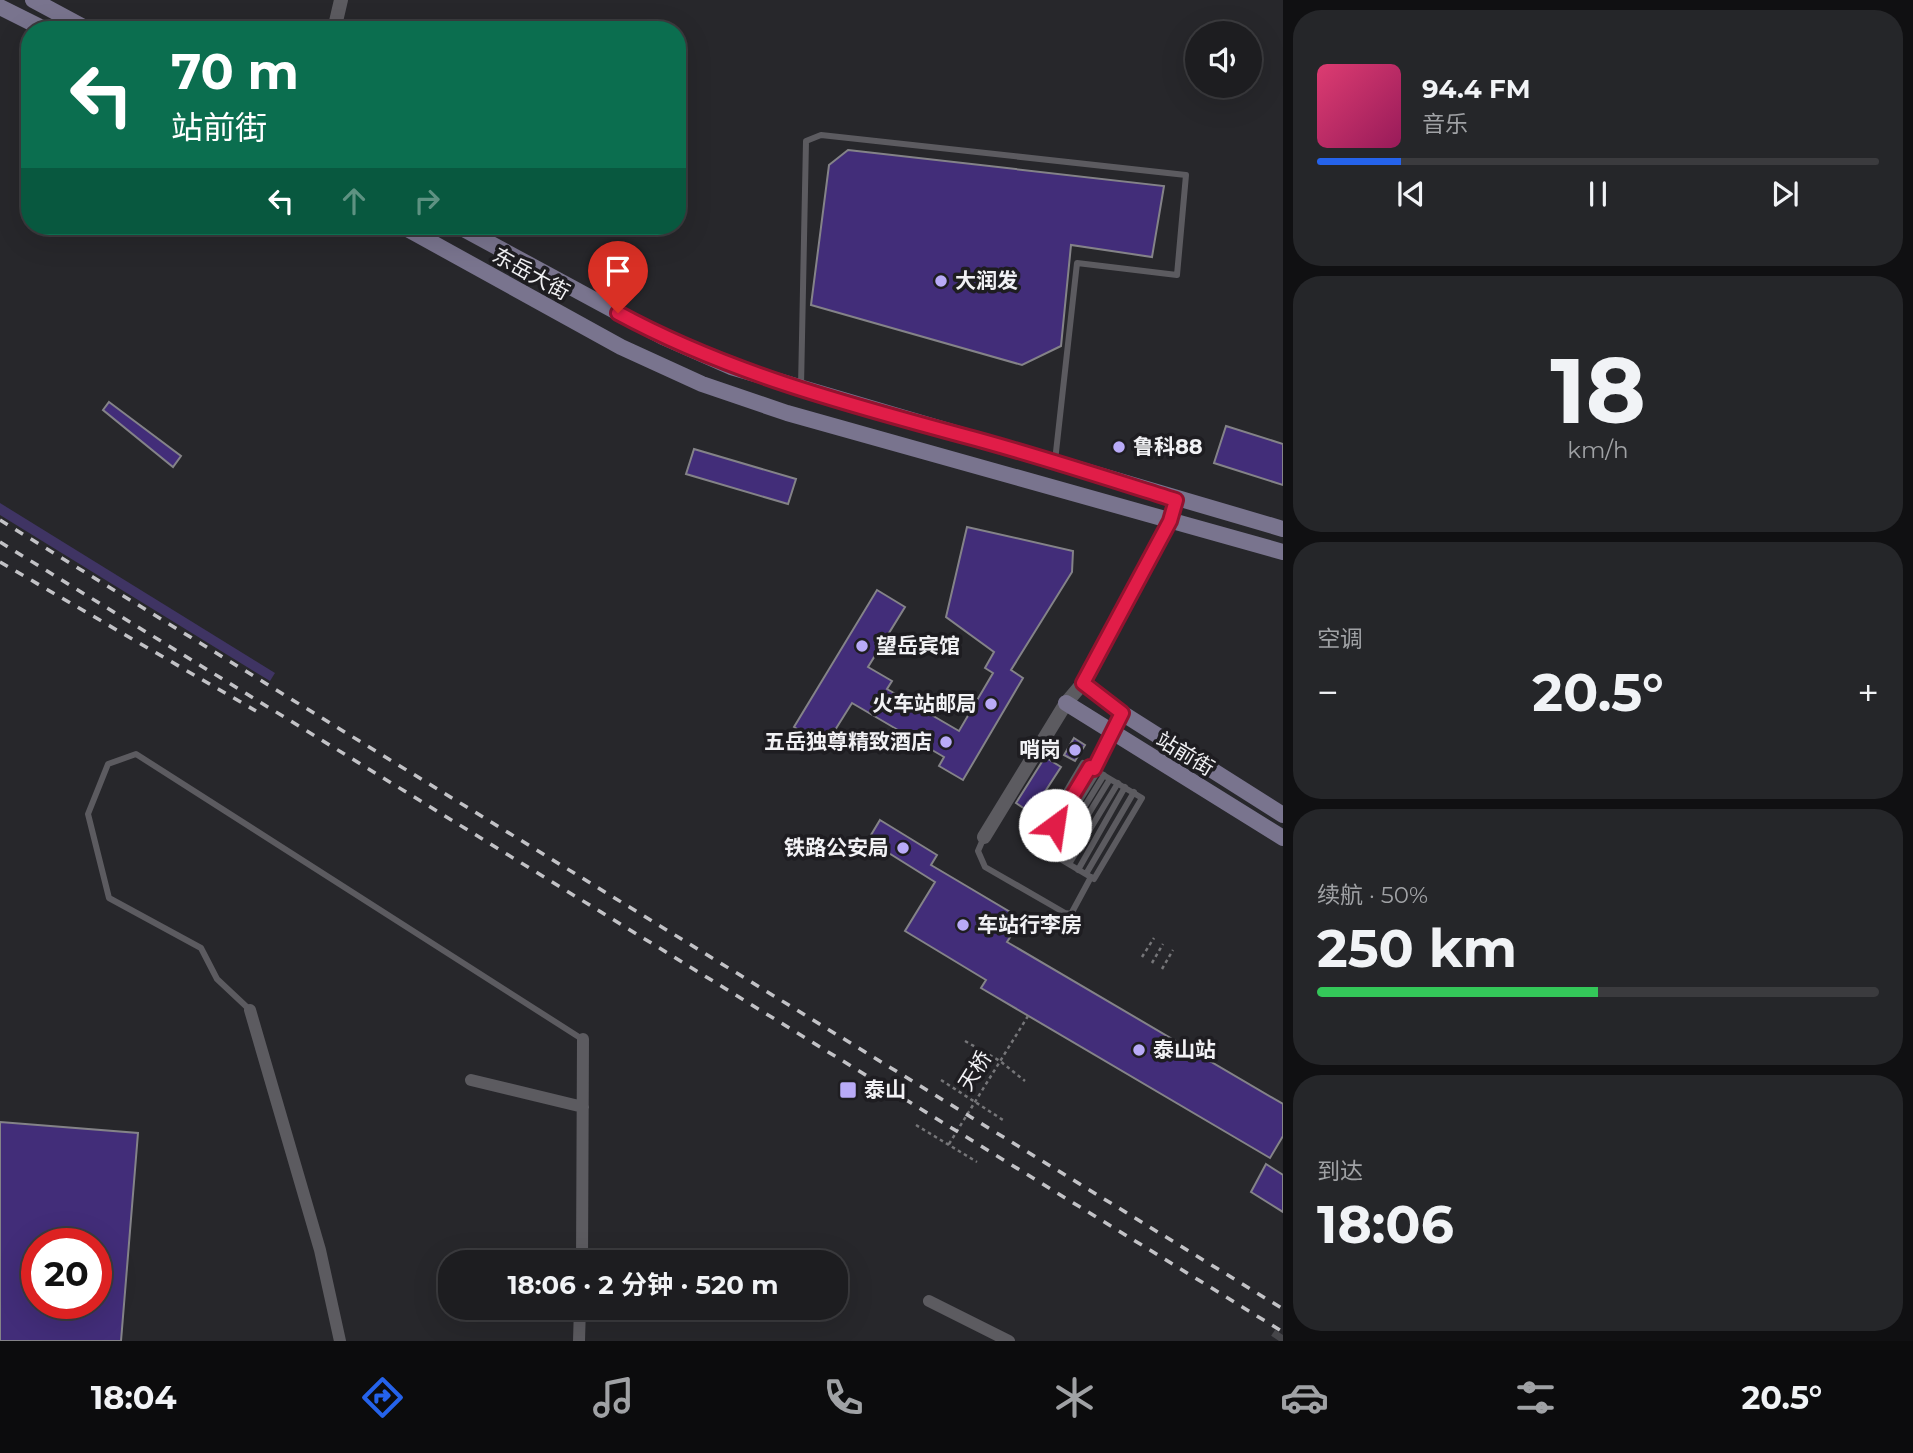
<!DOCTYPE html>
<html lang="zh">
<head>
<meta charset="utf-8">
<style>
	body { margin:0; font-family:Montserrat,"Noto Sans SC",sans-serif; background:#252629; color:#f1f3f6; height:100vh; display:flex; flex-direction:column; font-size:26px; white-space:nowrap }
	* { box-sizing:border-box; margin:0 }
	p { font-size:23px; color:#a0a2a5 }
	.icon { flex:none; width:38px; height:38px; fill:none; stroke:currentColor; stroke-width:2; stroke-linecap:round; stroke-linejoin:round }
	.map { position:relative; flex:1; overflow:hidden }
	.details { display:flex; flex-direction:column; gap:10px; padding:10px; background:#101012; width:630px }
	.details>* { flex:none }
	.hud { position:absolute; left:21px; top:21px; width:665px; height:214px; border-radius:28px; box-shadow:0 7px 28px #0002,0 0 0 2px #3b3b3e; background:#0b6e4f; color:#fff; overflow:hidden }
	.fabs { position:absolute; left:1185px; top:21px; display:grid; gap:14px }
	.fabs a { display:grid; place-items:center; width:77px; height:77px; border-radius:50%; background:#1d1d20; box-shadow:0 7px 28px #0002,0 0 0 2px #3b3b3e; font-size:35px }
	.speed { position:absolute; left:21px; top:1228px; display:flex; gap:14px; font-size:35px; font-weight:700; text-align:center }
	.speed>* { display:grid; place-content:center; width:91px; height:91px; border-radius:50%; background:#1d1d20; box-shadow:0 7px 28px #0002,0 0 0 2px #3b3b3e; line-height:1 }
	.speed .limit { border:10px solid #d22; background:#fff; color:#111 }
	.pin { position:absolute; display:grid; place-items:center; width:60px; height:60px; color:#fff; margin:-72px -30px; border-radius:50% 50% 50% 0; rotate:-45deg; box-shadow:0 0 7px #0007 }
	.pin .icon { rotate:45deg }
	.me { position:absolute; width:77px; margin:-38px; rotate:31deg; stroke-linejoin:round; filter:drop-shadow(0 0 5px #0008) }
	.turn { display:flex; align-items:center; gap:24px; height:147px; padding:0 35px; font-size:32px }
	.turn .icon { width:91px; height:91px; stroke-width:2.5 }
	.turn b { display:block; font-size:49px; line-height:60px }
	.lanes { display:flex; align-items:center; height:66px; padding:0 35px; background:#0003; justify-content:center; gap:35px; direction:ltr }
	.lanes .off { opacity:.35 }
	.big { font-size:52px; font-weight:700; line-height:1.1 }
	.details .widget { flex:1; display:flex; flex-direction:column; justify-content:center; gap:10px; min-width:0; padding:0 24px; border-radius:28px; background:#252629 }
	.details .dial { align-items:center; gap:0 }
	.dial b { font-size:91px; line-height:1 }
	.song { display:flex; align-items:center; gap:21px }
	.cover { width:84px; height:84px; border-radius:10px; background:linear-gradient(135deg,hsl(340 70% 55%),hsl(330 70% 35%)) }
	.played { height:7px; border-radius:4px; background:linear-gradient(90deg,#2563eb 15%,#3b3b3e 15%) }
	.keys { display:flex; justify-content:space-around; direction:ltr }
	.heat { display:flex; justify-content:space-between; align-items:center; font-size:38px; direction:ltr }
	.charge { height:10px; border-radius:5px; background:linear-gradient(90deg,#34c759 50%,#3b3b3e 0) }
	.trip { position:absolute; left:438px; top:1250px; width:410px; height:70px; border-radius:28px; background:#1d1d20; box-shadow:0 7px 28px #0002,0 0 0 2px #3b3b3e; font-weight:700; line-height:70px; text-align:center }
	.tabs { display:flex; height:112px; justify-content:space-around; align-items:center; background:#0c0c0d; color:#a0a2a5 }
	.tabs .icon { width:49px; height:49px }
	.tabs .selected { color:#2563eb }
	.tabs b { font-size:32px; color:#f1f3f6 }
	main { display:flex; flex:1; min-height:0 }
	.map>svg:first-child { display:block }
</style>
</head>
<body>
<main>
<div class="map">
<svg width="1283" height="1341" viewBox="0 0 1283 1341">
	<rect width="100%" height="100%" fill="#27272b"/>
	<!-- green -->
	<path fill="#3f3463" d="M0,503L275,673L270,681L0,515Z"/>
	<!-- building -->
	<path fill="#422d79" stroke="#848388" stroke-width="2" fill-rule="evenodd" d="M848,150L1164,186L1152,257L1071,245L1061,346L1022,365L811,305L829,165Z
		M109,402L181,456L173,467L103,410Z
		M1226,426L1283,444V485L1214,463Z
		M694,449L796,479L788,504L686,474Z
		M967,527L1073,551L1072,572L1011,670L1023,678L963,780L939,766L944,757L852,703L825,746L794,727L877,590L905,607L868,667L892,681L887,689L959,731L993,673L985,668L994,652L946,617Z
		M1074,738L1085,745L1075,761L1064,755Z
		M1045,757L1061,767L1031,813L1016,803Z
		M880,820L937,855L931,865L1022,919L1007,942L1283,1104V1136L1270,1158L981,988L986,980L905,931L935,882L868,840Z
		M0,1122L138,1133L121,1341H0ZM37,1244H96V1304H37Z
		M1266,1164L1283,1175V1212L1251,1192Z"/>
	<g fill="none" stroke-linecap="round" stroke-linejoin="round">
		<!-- trunk-tunnel -->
		<path stroke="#454549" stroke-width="19" stroke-dasharray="19 10" stroke-linecap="butt" d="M1279,1341L1283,1335"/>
		<!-- path -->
		<path stroke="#767679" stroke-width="2.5" stroke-dasharray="3.5 3.5" stroke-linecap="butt" d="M1142,957L1154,938
			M1152,963L1163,944
			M1162,969L1173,950
			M965,1041L1000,1061L1025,1081
			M941,1080L1003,1120
			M916,1125L977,1162
			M949,1144L1028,1016"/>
		<!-- service -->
		<path stroke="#5c5b60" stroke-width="6" d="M801,387L806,141L821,135L1186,175L1177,275L1077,263L1055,461
			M1083,763L1142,798L1094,879L1035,844Z
			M1094,769L1122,715
			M984,837L978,851L985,867L1065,913L1071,914L1091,877
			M1041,848L1090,767
			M1048,852L1098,771
			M1054,856L1104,775
			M1061,859L1110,779
			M1069,864L1118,783
			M1078,870L1125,787
			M1086,874L1134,792
			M250,1010L217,979L201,948L109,898L88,814L108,764L136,754L582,1039"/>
		<!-- minor -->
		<path stroke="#5c5b60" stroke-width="12" d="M250,1010L320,1250L340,1341
			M471,1080L583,1107
			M582,1262L583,1039
			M929,1301L1009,1341
			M579,1341L580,1307"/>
		<!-- tertiary -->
		<path stroke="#5c5b60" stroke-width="14" d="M334,30L341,0
			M984,837L1066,703L1083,683L1170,521L1176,500"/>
		<!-- secondary -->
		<path stroke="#79748e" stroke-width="16" d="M33,0L89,30
			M0,7L46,30
			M402,226L621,347L702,384L787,413L1283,552
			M458,226L663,337L731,367L1283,529
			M1083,683L1122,713L1283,815
			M1066,703L1283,838"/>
		<!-- rail -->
		<path stroke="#c2c2c6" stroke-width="3.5" stroke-dasharray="9 9" stroke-linecap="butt" d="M0,520L1283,1309
			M0,542L1283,1332
			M0,562L256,711"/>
	</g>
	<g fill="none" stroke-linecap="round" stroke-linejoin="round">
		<!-- route casing -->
		<g stroke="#92132f" stroke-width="18">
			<path id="route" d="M618,313C732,375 858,407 983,441C1048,459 1112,480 1176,500L1170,521L1083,683L1122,713L1094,769L1090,767L1055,825"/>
		</g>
		<!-- route -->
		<use href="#route" stroke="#e11d48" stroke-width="12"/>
	</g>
	<!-- markers -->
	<g fill="#b9abf7" stroke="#1e1d21" stroke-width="2.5">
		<circle cx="941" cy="281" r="7"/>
		<circle cx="1119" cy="447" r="7"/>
		<circle cx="862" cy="646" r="7"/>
		<circle cx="991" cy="704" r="7"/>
		<circle cx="946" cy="742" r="7"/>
		<circle cx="1075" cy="750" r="7"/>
		<circle cx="903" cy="848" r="7"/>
		<circle cx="963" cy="925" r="7"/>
		<circle cx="1139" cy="1050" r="7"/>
		<rect x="839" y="1081" width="18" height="18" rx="3.5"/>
	</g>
	<g text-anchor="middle" stroke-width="7" stroke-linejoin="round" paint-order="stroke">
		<!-- street labels -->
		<g font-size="21" fill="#f1f1f4" stroke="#1e1d21">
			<text transform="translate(531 274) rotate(29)" y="7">东岳大街</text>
			<text transform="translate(1185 754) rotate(31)" y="7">站前街</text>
			<text transform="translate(975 1071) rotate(-58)" y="7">天桥</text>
		</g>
		<!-- poi labels -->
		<g font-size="21" font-weight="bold" fill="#f1f1f4" stroke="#1e1d21" text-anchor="start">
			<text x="955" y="288">大润发</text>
			<text x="1133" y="454">鲁科88</text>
			<text x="876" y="653">望岳宾馆</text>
			<text x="977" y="711" text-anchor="end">火车站邮局</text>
			<text x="932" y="749" text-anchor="end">五岳独尊精致酒店</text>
			<text x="1061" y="757" text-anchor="end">哨岗</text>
			<text x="889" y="855" text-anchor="end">铁路公安局</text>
			<text x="977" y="932">车站行李房</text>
			<text x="1153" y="1057">泰山站</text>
			<text x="864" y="1097">泰山</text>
		</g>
	</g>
</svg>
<div class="fabs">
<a><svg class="icon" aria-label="sound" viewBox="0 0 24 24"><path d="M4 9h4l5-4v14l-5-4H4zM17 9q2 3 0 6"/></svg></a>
</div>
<div class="speed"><div class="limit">20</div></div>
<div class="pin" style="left:618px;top:313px;background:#d93025"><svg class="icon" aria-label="arrive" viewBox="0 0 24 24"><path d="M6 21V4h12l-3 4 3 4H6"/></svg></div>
<svg class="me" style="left:1055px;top:825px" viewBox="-20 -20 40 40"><circle r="19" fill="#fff"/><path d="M0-13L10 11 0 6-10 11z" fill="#e11d48"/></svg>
<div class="trip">18:06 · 2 分钟 · 520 m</div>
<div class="hud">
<div class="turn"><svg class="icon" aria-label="left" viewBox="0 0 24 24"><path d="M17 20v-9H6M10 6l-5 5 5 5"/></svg><div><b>70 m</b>站前街</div></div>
<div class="lanes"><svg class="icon" aria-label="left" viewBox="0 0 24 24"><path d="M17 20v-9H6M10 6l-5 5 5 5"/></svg><svg class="icon off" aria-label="ahead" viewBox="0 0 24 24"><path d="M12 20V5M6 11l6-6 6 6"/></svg><svg class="icon off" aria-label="right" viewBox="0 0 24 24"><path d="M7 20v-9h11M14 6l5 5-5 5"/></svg></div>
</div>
</div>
<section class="details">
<div class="widget">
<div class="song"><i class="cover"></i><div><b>94.4 FM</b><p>音乐</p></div></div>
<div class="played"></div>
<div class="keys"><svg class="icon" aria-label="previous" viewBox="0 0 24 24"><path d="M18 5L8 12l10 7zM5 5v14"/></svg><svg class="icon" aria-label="pause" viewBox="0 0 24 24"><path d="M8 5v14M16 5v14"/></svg><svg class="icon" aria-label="next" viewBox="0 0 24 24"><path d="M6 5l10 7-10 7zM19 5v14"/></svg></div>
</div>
<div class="widget dial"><b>18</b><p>km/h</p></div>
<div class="widget"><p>空调</p>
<div class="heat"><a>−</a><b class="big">20.5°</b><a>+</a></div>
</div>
<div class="widget"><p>续航 · 50%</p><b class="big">250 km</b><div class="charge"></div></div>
<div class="widget"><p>到达</p><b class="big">18:06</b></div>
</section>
</main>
<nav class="tabs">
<b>18:04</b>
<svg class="icon selected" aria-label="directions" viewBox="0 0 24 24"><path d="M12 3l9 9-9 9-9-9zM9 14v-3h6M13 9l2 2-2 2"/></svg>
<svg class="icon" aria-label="music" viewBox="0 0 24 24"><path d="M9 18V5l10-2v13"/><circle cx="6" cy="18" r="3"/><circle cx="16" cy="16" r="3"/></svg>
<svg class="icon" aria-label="phone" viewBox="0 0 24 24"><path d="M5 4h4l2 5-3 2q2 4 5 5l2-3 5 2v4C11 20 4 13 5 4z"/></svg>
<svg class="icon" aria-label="climate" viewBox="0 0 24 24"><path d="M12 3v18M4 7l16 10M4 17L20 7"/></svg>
<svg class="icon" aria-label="car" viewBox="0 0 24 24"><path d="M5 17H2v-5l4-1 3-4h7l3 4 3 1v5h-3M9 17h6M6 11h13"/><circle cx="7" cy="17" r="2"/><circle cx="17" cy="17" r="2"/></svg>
<svg class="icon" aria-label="filters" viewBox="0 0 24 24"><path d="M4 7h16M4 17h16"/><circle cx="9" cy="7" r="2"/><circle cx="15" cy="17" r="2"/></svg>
<b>20.5°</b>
</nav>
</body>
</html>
